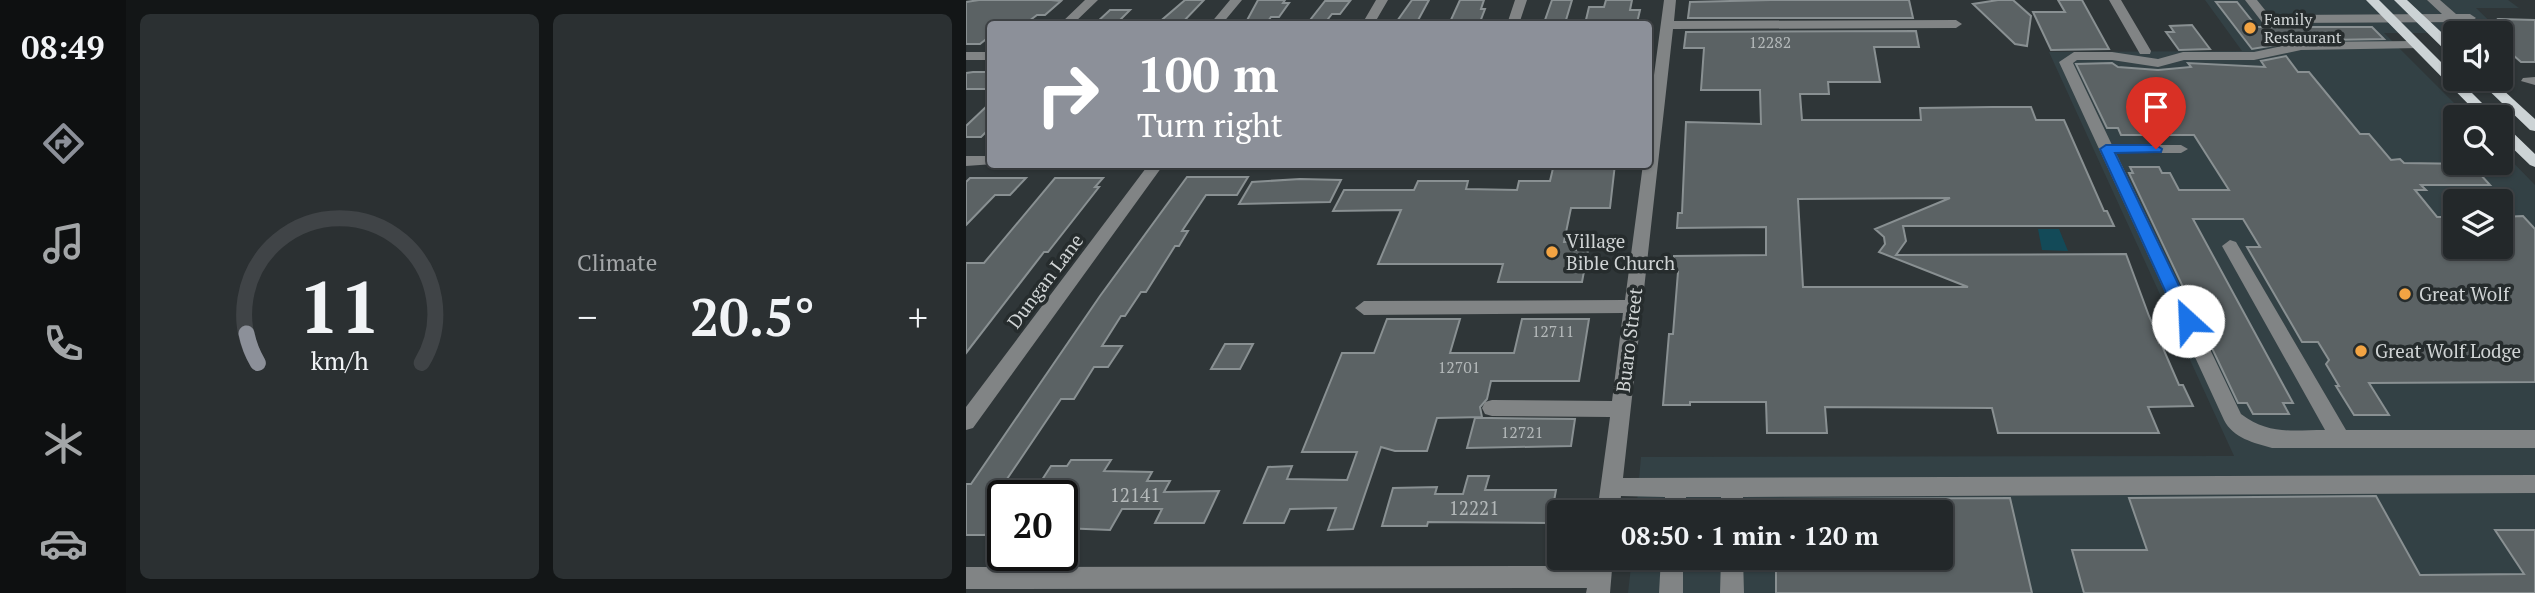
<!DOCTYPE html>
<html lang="en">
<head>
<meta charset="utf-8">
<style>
	body { margin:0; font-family:"PT Serif",serif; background:#2b3032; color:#f1f3f6; height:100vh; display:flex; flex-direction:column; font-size:26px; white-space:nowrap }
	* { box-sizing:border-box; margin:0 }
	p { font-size:23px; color:#a3a6a8 }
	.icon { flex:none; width:38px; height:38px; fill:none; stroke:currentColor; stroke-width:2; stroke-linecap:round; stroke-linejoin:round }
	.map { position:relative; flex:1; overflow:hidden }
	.sheet { display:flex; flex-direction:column; gap:14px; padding:14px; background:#131617; width:840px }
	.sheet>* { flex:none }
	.top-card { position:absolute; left:21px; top:21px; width:665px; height:147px; border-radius:7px; box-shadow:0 2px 5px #0004,0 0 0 2px #404447; background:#8c9099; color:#fff; overflow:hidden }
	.controls { position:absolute; left:1477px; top:21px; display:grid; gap:14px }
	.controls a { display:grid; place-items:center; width:70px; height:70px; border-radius:7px; background:#23282a; box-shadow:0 2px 5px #0004,0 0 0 2px #404447; font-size:35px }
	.speed { position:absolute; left:21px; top:480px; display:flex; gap:14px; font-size:35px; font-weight:700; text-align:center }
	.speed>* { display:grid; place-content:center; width:91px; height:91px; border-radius:50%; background:#23282a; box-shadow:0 2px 5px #0004,0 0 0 2px #404447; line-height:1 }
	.speed .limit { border:4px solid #111; border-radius:10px; background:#fff; color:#111 }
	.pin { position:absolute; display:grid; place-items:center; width:60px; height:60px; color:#fff; margin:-72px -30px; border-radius:50% 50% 50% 0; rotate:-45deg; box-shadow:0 0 7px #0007 }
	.pin .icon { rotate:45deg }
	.me { position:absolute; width:77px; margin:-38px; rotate:335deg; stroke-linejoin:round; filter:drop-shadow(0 0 5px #0008) }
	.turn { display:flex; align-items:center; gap:24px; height:147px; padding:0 35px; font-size:32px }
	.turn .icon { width:91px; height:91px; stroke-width:2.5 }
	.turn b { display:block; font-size:49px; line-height:60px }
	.big { font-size:52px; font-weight:800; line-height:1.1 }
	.sheet .widget { flex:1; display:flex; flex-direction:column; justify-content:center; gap:10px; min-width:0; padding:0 24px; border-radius:10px; background:#2b3032 }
	.sheet .dial { align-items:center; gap:0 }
	.dial svg { height:182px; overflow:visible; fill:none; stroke:#404447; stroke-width:7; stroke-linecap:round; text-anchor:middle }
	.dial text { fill:#f1f3f6; stroke:none }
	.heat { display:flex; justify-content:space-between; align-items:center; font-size:38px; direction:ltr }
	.sheet .tiles { flex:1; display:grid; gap:14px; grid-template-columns:repeat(2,1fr) }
	.trip { position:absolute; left:581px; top:500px; width:406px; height:70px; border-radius:7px; background:#23282a; box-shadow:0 2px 5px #0004,0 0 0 2px #404447; font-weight:800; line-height:70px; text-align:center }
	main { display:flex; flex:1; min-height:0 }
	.dock { display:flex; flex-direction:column; width:126px; justify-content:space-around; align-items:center; background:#0e1011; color:#a3a6a8 }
	.dock .icon { width:49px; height:49px }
	.dock .current { color:#8c9099 }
	.dock b { font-size:32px; color:#f1f3f6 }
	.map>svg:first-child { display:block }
</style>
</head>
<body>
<main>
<nav class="dock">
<b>08:49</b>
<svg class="icon current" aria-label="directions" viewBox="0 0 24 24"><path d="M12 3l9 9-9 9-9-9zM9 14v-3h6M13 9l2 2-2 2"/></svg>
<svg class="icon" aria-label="music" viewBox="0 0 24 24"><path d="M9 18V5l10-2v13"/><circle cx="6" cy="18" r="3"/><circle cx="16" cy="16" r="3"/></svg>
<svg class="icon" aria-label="phone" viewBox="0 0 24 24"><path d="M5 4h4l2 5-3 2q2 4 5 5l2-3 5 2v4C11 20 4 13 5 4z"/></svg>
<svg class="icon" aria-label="climate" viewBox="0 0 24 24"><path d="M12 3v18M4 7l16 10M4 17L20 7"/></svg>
<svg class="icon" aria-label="car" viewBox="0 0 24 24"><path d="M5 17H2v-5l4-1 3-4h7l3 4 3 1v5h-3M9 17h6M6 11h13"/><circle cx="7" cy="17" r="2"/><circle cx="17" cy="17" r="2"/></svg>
</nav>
<section class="sheet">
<div class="tiles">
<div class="widget dial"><svg viewBox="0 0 100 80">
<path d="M14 69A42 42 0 1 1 86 69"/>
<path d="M14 69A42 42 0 0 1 9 56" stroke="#8c9099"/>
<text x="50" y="56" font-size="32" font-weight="700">11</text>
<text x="50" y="72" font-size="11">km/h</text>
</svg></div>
<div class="widget"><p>Climate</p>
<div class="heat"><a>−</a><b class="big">20.5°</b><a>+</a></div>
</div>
</div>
</section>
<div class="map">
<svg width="1569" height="593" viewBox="0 0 1569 593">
	<rect width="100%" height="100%" fill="#2f3638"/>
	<!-- built -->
	<path fill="#334145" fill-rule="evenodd" d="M1239,0H1542L1553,8H1510L1536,33H1418L1502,117H1489V163H1535V150L1569,185V593H662L666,558H975V513H670L675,457L1268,456L1083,52L1276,51ZM1489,201H1535V247H1489Z"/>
	<!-- green -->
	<path fill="#134a58" d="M1072,229H1093L1102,251L1076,250Z"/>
	<!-- building -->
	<path fill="#5b6264" stroke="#899092" stroke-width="2" fill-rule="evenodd" d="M13,0H85L95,1L79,15H71L59,24H24V36L14,44H0V2Z
		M219,0H238L215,24H191Z
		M292,0H319L317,3H323L313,17H305L300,24H279Z
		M446,0H463L450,24H429Z
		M494,0H518L515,9H519L514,22H484Z
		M586,0H606L600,20H579Z
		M640,0H666L664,10H674L671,23L619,24L623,7H638Z
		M805,0H943L947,18H722L724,2Z
		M1032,0H1047L1065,16L1061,46L1049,44L1007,4Z
		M1092,0H1116L1143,49L1085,50L1067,12H1099Z
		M359,1H384L374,14H366L358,24H341Z
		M1250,2H1271L1291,27H1406L1418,39L1307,41L1310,45L1286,49Z
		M144,10H164L151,23H130Z
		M1533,19L1569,20V62H1555L1547,55H1535V33H1522L1516,28H1543Z
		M1226,25L1244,49L1213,50L1200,32H1208L1204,26Z
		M950,31L953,47H908L914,82H862L863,94H834L836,120H955L954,108L1026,107H1065L1070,120H1098L1138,211H1141L1148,226H937L940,241L930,255L1160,254L1183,316L1213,385H1217L1227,406L1182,407L1193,433H1032L1026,408L859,407L861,433H801L800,402H724V405H697L703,334H707L712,272H707L708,256L800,255V227L711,228L712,213H716L720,122L795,124L794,90H735L738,48H718L720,32ZM984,198L909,229L918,237L919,244L913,252L1002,287H837L832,199Z
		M1320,56L1332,72H1343L1394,134H1403L1425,160L1434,159L1438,163L1505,164L1524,185H1455L1460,190H1449L1471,217H1489V247H1535V217L1557,216L1569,229V382L1403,383L1423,415H1388L1370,386H1373L1360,364L1363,360L1352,342H1336L1281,247H1294L1277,219H1227L1327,403H1317L1323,414H1287L1281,403H1272L1163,173H1167L1164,167H1193L1196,173H1204L1213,190H1263L1228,135H1155L1152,128H1141L1110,64L1146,63L1152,67L1192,70L1225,67L1222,63L1299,67L1295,61Z
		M7,72H24V89H0V73Z
		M24,103V128L15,137H0V126Z
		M588,164H649L644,208H605L598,242H606L605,250H622L616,282H532L537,264H412L435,210L367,211L378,190H448L452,181H502L500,189L551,190L553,181H584Z
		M221,177H282L271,195H240L216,231H222L213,246H209L180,292H175L159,316H155L136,346H156L142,367H128L108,399H95L41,479H62L51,495H37V514H33L19,535H0V484H5L134,296Z
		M4,178H60L44,195H29L0,225V182Z
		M89,178H137L129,187H133L82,252H78L0,353V263H18Z
		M334,179L375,180L364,202L273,204L286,182Z
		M421,319H494L484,353H548L556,319H623L613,381H525L521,399L514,407L516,417L471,418L461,451H429L415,447L387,529L362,530L370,508L324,509L318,523H278L302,467L326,466L321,479L381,480L391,452H336L376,353H408Z
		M259,344H287L274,369H245Z
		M509,418H524L609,419L605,446L501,448Z
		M105,460H145L138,471L186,472L181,481H204L198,492L253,491L238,523H189L196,509H156L144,530L96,528V486H72L85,466H101Z
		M502,476H523L519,490H590L584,523L462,522L461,526H416L427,488L471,487L469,494H497Z
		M1410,496L1454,575L1558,574L1529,530H1569V593H1118L1106,550H1181L1163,498Z
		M1044,498L1066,593H810V558H975V513H808V499Z"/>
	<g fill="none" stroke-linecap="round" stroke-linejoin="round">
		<!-- minor -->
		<path fill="#818485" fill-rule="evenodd" d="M119,0H132L107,24H94Z
			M264,0H276L256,24H244Z
			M410,0H422L408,24H396Z
			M549,0H561L553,24H541Z
			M698,0H710L708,21L990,20L996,24L990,28L707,29L657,478L1569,475V493L777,497V513H755V497H720V513H698L699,497L655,496L653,513H631L644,417L526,416L519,414L516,408L519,402L526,400L646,401L657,313L398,315L389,308L398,301L659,300L677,164H682V120Z
			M1143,0H1155L1185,51L1184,54H1174Z
			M1279,0H1291L1303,15L1476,14L1461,0H1474L1490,14H1504L1510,18L1504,22L1300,23L1296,22Z
			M1451,41L1457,45L1455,48L1335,50L1288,60H1218L1192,67L1146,60H1111L1107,63L1146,145H1215L1222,149L1215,153H1150L1275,414C1303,435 1325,430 1359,430L1256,246L1264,240L1270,242L1380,430H1569V448H1306C1288,443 1267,438 1258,420L1093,62L1108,52H1146L1192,59L1217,52H1288L1335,42Z
			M0,52H24V60H0Z
			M1569,77V85L1555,81L1557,78Z
			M0,156H24V164H28L0,166Z
			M183,164H198L7,428L0,430V407Z
			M625,558H647L644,593H620L621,588L0,589V567L624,566Z
			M695,558H717V593H693Z
			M755,558H777L778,593H754Z"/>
		<!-- major -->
		<path fill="#ccd3d5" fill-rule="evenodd" d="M1400,0H1413L1530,117H1515Z
			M1428,0H1441L1489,45V56L1484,55Z
			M1511,79H1525L1569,119V131L1564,130Z
			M1535,125L1540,126L1569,154V167L1564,165L1535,137Z"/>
	</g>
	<!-- route -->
	<path fill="#1a73e8" stroke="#114b97" stroke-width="2" d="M1190,145L1196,149L1195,152L1149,153L1230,321L1222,328L1213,321L1134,149L1140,145Z"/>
	<!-- markers -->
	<g fill="#f3a443" stroke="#262c2d" stroke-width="2.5">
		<circle cx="1284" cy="28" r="7"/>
		<circle cx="586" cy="252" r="7"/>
		<circle cx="1439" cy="294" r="7"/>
		<circle cx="1395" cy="351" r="7"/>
	</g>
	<g text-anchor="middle" stroke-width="7" stroke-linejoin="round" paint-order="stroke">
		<!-- far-poi labels -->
		<g font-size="16" fill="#d0d4d5" stroke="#262c2d" text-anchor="start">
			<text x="1298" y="25">Family<tspan x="1298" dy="18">Restaurant</tspan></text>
		</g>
		<!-- number labels -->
		<g font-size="16" fill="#b3b8b9">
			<text x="804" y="48">12282</text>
			<text x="587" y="337">12711</text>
			<text x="493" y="373">12701</text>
			<text x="556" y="438">12721</text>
		</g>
		<!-- poi labels -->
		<g font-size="19" fill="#d0d4d5" stroke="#262c2d" text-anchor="start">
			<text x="600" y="248">Village<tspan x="600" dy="22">Bible Church</tspan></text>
			<text x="1453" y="301">Great Wolf</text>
			<text x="1409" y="358">Great Wolf Lodge</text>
		</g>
		<!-- street labels -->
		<g font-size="19" fill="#d0d4d5" stroke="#262c2d">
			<text transform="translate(79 281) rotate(-53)" y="7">Dungan Lane</text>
			<text transform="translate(663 340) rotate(-83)" y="7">Buaro Street</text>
		</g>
		<!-- near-number labels -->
		<g font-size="19" fill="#b3b8b9">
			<text x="169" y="502">12141</text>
			<text x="508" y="515">12221</text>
		</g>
	</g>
</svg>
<div class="controls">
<a><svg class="icon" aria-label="sound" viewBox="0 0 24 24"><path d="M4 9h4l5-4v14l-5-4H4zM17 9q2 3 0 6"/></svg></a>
<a><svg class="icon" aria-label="search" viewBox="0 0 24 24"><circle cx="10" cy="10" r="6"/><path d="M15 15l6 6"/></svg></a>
<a><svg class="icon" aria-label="layers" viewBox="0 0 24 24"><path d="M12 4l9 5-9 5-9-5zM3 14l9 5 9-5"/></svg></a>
</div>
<div class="speed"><div class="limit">20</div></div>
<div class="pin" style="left:1190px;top:149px;background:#d93025"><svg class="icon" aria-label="arrive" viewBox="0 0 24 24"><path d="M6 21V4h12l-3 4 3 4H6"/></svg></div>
<svg class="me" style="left:1222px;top:321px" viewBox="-20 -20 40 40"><circle r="19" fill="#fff"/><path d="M0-13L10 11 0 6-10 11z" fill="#1a73e8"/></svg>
<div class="trip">08:50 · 1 min · 120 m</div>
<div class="top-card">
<div class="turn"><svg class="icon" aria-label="right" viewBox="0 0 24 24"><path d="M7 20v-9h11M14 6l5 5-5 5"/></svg><div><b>100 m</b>Turn right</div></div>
</div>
</div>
</main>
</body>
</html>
